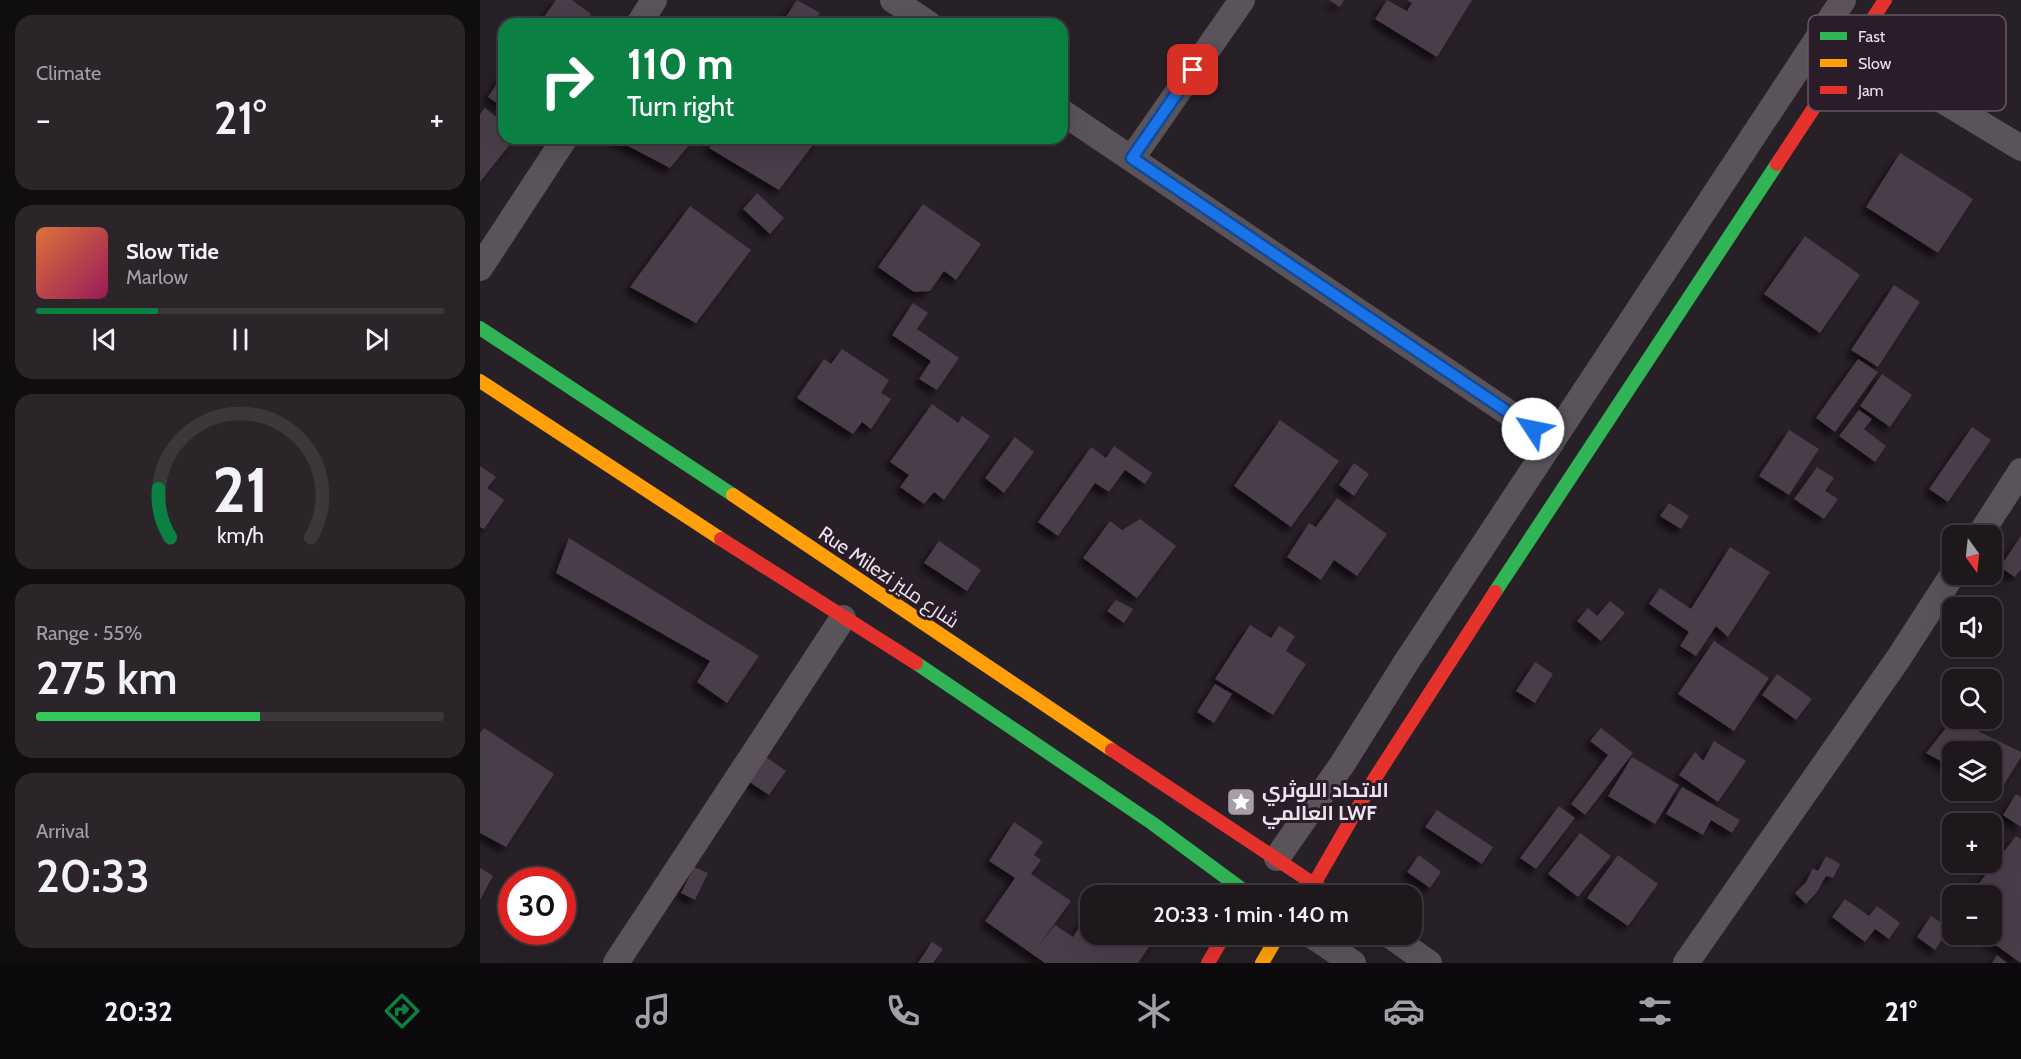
<!DOCTYPE html>
<html lang="en">
<head>
<meta charset="utf-8">
<style>
	body { margin:0; font-family:Cabin,Cairo,sans-serif; background:#2b252a; color:#f1f3f6; height:100vh; display:flex; flex-direction:column; font-size:22px; white-space:nowrap }
	* { box-sizing:border-box; margin:0 }
	p { font-size:20px; color:#a1a0a4 }
	.icon { flex:none; width:33px; height:33px; fill:none; stroke:currentColor; stroke-width:2; stroke-linecap:round; stroke-linejoin:round }
	.map { position:relative; flex:1; overflow:hidden }
	.details { display:flex; flex-direction:column; gap:15px; padding:15px; background:#100d10; width:480px }
	.details>* { flex:none }
	.banner { position:absolute; left:18px; top:18px; width:570px; height:126px; border-radius:18px; box-shadow:0 6px 24px #0002,0 0 0 2px #3c373b; background:#0b8043; color:#fff; overflow:hidden }
	.needle { width:39px; rotate:165deg }
	.controls { position:absolute; left:1462px; top:525px; display:grid; gap:12px }
	.controls a { display:grid; place-items:center; width:60px; height:60px; border-radius:12px; background:#1e181d; box-shadow:0 6px 24px #0002,0 0 0 2px #3c373b; font-size:30px }
	.speed { position:absolute; left:18px; top:867px; display:flex; gap:12px; font-size:30px; font-weight:700; text-align:center }
	.speed>* { display:grid; place-content:center; width:78px; height:78px; border-radius:50%; background:#1e181d; box-shadow:0 6px 24px #0002,0 0 0 2px #3c373b; line-height:1 }
	.speed .limit { border:9px solid #d22; background:#fff; color:#111 }
	.pin { position:absolute; display:grid; place-items:center; width:51px; height:51px; color:#fff; margin:-26px; border-radius:12px; box-shadow:0 3px 9px #0006 }
	.me { position:absolute; width:66px; margin:-33px; rotate:304deg; stroke-linejoin:round; filter:drop-shadow(0 0 4px #0008) }
	.turn { display:flex; align-items:center; gap:21px; height:126px; padding:0 30px; font-size:27px }
	.turn .icon { width:78px; height:78px; stroke-width:2.5 }
	.turn b { display:block; font-size:42px; line-height:51px }
	.big { font-size:45px; font-weight:600; line-height:1.1 }
	.details .card { flex:1; display:flex; flex-direction:column; justify-content:center; gap:9px; min-width:0; padding:0 21px; border-radius:18px; background:#2b252a }
	.details .dial { align-items:center; gap:0 }
	.dial svg { height:156px; overflow:visible; fill:none; stroke:#3c373b; stroke-width:7; stroke-linecap:round; text-anchor:middle }
	.dial text { fill:#f1f3f6; stroke:none }
	.song { display:flex; align-items:center; gap:18px }
	.cover { width:72px; height:72px; border-radius:9px; background:linear-gradient(135deg,hsl(20 70% 55%),hsl(330 70% 35%)) }
	.played { height:6px; border-radius:3px; background:linear-gradient(90deg,#0b8043 30%,#3c373b 30%) }
	.keys { display:flex; justify-content:space-around; direction:ltr }
	.heat { display:flex; justify-content:space-between; align-items:center; font-size:33px; direction:ltr }
	.charge { height:9px; border-radius:4px; background:linear-gradient(90deg,#34c759 55%,#3c373b 0) }
	.trip { position:absolute; left:600px; top:885px; width:342px; height:60px; border-radius:18px; background:#1e181d; box-shadow:0 6px 24px #0002,0 0 0 2px #3c373b; font-weight:600; line-height:60px; text-align:center }
	.menu { display:flex; height:96px; justify-content:space-around; align-items:center; background:#0c0a0c; color:#a1a0a4 }
	.menu .icon { width:42px; height:42px }
	.menu .current { color:#0b8043 }
	.menu b { font-size:27px; color:#f1f3f6 }
	main { display:flex; flex:1; min-height:0 }
	.map>svg:first-child { display:block }
</style>
</head>
<body>
<main>
<section class="details">
<div class="card"><p>Climate</p>
<div class="heat"><a>−</a><b class="big">21°</b><a>+</a></div>
</div>
<div class="card">
<div class="song"><i class="cover"></i><div><b>Slow Tide</b><p>Marlow</p></div></div>
<div class="played"></div>
<div class="keys"><svg class="icon" aria-label="previous" viewBox="0 0 24 24"><path d="M18 5L8 12l10 7zM5 5v14"/></svg><svg class="icon" aria-label="pause" viewBox="0 0 24 24"><path d="M8 5v14M16 5v14"/></svg><svg class="icon" aria-label="next" viewBox="0 0 24 24"><path d="M6 5l10 7-10 7zM19 5v14"/></svg></div>
</div>
<div class="card dial"><svg viewBox="0 0 100 80">
<path d="M14 69A42 42 0 1 1 86 69"/>
<path d="M14 69A42 42 0 0 1 8 44" stroke="#0b8043"/>
<text x="50" y="56" font-size="32" font-weight="700">21</text>
<text x="50" y="72" font-size="11">km/h</text>
</svg></div>
<div class="card"><p>Range · 55%</p><b class="big">275 km</b><div class="charge"></div></div>
<div class="card"><p>Arrival</p><b class="big">20:33</b></div>
</section>
<div class="map">
<svg width="1541" height="963" viewBox="0 0 1541 963">
	<defs>
		<filter id="shadow"><feDropShadow dx="-5.5" dy="5.5" stdDeviation="3" flood-color="#0009"/></filter>
	</defs>
	<rect width="100%" height="100%" fill="#282027"/>
	<!-- building -->
	<path fill="#483c48" filter="url(#shadow)" d="M76,0H92L111,14L104,24H59Z
		M317,0L340,13L333,24H301Z
		M849,0H864L860,7Z
		M907,0L927,11L932,3L927,0H992L957,57L895,19Z
		M24,73V108L8,97Z
		M5,108L24,123V138H35L0,182V114Z
		M133,138H215L190,168Z
		M236,138H338L299,190L229,148Z
		M1420,153L1493,199L1458,253L1386,207Z
		M277,193L304,218L290,234L263,209Z
		M443,204L501,244L476,280L464,271L450,291L434,292L398,267Z
		M210,206L271,250L216,323L150,287Z
		M1325,236L1380,275L1340,333L1284,294Z
		M1414,285L1440,302L1398,367L1371,350Z
		M433,303L448,313L437,329L479,358L457,390L439,379L451,361L412,335Z
		M362,349L409,380L401,393L411,399L391,429L382,422L373,434L317,398L344,359L351,364Z
		M1378,359L1398,372L1355,432L1336,418Z
		M1402,374L1432,395L1410,427L1380,406Z
		M452,404L478,423L482,416L510,436L464,500L454,492L444,504L420,487L429,475L410,462Z
		M1379,410L1392,419L1384,429L1406,446L1395,462L1359,436Z
		M800,420L859,461L811,527L754,486Z
		M1492,427L1511,440L1468,502L1449,489Z
		M1309,430L1339,449L1309,495L1279,476Z
		M535,437L554,452L524,493L505,478Z
		M634,446L672,473L665,484L645,470L629,492L615,483L578,536L558,522L611,447L626,458Z
		M874,463L889,474L874,496L859,485Z
		M0,466L16,477L7,488L24,500L4,529L0,527Z
		M1337,467L1354,478L1345,491L1358,499L1344,519L1314,499Z
		M857,498L907,534L877,576L854,560L841,580L807,557L829,523L836,527Z
		M1189,503L1209,516L1201,529L1180,516Z
		M660,519L696,546L657,598L603,558L630,521L642,530Z
		M1541,536V569L1535,577L1520,567Z
		M89,538L279,656L247,703L217,682L230,661L76,573Z
		M459,541L501,570L487,591L444,563Z
		M1250,547L1290,572L1248,637L1236,626L1216,656L1200,646L1209,632L1169,604L1180,588L1211,609Z
		M636,600L653,609L644,623L627,611Z
		M1130,601L1145,613L1121,641L1097,621L1108,608L1117,616Z
		M770,625L791,638L799,626L815,636L806,651L826,664L793,715L735,679Z
		M1234,641L1289,678L1254,731L1198,694Z
		M1055,662L1073,674L1055,703L1036,691Z
		M1297,674L1332,699L1316,720L1282,695Z
		M735,684L752,694L734,723L717,712Z
		M1473,719L1541,752V757L1519,793L1512,789V752H1473V768L1446,753Z
		M4,728L74,774L26,847L0,833V733Z
		M1121,728L1153,753L1105,815L1091,804L1128,755L1110,741Z
		M1234,741L1266,761L1238,802L1199,775L1215,752L1223,761Z
		M286,757L306,771L289,795L268,781Z
		M1152,757L1199,785L1175,824L1128,796Z
		M1202,787L1260,820L1252,833L1231,820L1223,835L1186,814Z
		M1536,794L1541,797V827L1523,815Z
		M1079,806L1095,818L1056,869L1040,858Z
		M957,810L1013,847L1002,864L945,827Z
		M534,822L563,842L554,855L561,860L551,874L591,901L559,945L575,925L593,937L610,911V934H678L658,963H565L505,921L535,878L509,861Z
		M1100,833L1131,856L1098,897L1068,874Z
		M1536,836L1541,839V963L1500,934H1512V896H1489Z
		M939,855L961,872L950,888L927,872Z
		M1138,855L1178,884L1148,926L1107,898Z
		M1346,856L1360,864L1353,878L1346,876L1337,892L1326,904L1315,893L1326,882L1333,868L1338,871Z
		M214,867L228,873L215,900L201,893Z
		M0,868L13,876L0,900Z
		M630,882L651,896H621Z
		M1365,899L1389,916L1397,906L1420,923L1409,939L1395,929L1385,942L1352,917Z
		M1451,916L1470,928L1455,950L1437,937Z
		M452,942L463,949L453,963H438Z
		M1517,955L1527,963H1512Z"/>
	<g fill="none" stroke-linecap="round" stroke-linejoin="round">
		<!-- street -->
		<path stroke="#5a545a" stroke-width="26" d="M413,0L449,24
			M159,24L174,0
			M1374,47L1541,148
			M582,112L1072,442
			M652,158L762,0
			M0,268L85,138
			M1499,536L1541,471
			M797,858L863,763L927,661L1363,0
			M830,934L873,963
			M908,934L949,963
			M136,963L363,618
			M1206,963L1418,659L1473,574"/>
		<!-- fast -->
		<path stroke="#30b455" stroke-width="14" d="M0,328L253,495
			M1015,592L1297,164
			M436,663L672,823L771,896"/>
		<!-- slow -->
		<path stroke="#ff9f0a" stroke-width="14" d="M0,381L241,539
			M253,495L632,750
			M782,963L799,934"/>
		<!-- jam -->
		<path stroke="#e5322d" stroke-width="14" d="M1297,164L1405,0
			M241,539L436,663
			M632,750L834,884L826,896
			M851,896L834,884L895,778L1015,592
			M728,963L745,934"/>
	</g>
	<g fill="none" stroke-linecap="round" stroke-linejoin="round">
		<!-- route casing -->
		<g stroke="#114b97" stroke-width="15">
			<path id="route" d="M713,70L652,158L1053,429"/>
		</g>
		<!-- route -->
		<use href="#route" stroke="#1a73e8" stroke-width="10"/>
	</g>
	<!-- icons -->
	<defs>
		<g id="sight-square" transform="scale(1.5)"><rect x="-9" y="-9" width="18" height="18" rx="4" fill="#a79ea6" stroke="#2b1c2a"/><path d="M0-6L1.8-2.2L6-1.7L2.9 1.2L3.7 5.4L0 3.3L-3.7 5.4L-2.9 1.2L-6-1.7L-1.8-2.2Z" fill="#fff"/></g>
	</defs>
	<g fill-rule="evenodd">
		<use href="#sight-square" x="761" y="802"/>
	</g>
	<g text-anchor="middle" stroke-width="6" stroke-linejoin="round" paint-order="stroke">
		<!-- street labels -->
		<g font-size="20" fill="#ece2eb" stroke="#2b1c2a">
			<text transform="translate(409 577) rotate(34)" y="7">Rue Milezi شارع مليز</text>
		</g>
		<!-- poi labels -->
		<g font-size="20" font-weight="bold" fill="#ece2eb" stroke="#2b1c2a" text-anchor="start">
			<text x="782" y="797">الاتحاد اللوثري<tspan x="782" dy="23">العالمي LWF</tspan></text>
		</g>
	</g>
	<!-- legend -->
	<rect x="1328" y="15" width="198" height="96" rx="9" fill="#2b1c2a" stroke="#655764" stroke-width="1.5"/>
	<rect x="1340" y="32" width="27" height="8" fill="#30b455"/>
	<rect x="1340" y="59" width="27" height="8" fill="#ff9f0a"/>
	<rect x="1340" y="86" width="27" height="8" fill="#e5322d"/>
	<g font-size="16" fill="#ece2eb">
		<text x="1378" y="42">Fast</text>
		<text x="1378" y="69">Slow</text>
		<text x="1378" y="96">Jam</text>
	</g>
</svg>
<div class="controls">
<a><svg class="needle" viewBox="-14 -14 28 28"><path d="M0-13l5 13h-10z" fill="#e53935"/><path d="M0 13l5-13h-10z" fill="#a1a0a4"/></svg></a>
<a><svg class="icon" aria-label="sound" viewBox="0 0 24 24"><path d="M4 9h4l5-4v14l-5-4H4zM17 9q2 3 0 6"/></svg></a>
<a><svg class="icon" aria-label="search" viewBox="0 0 24 24"><circle cx="10" cy="10" r="6"/><path d="M15 15l6 6"/></svg></a>
<a><svg class="icon" aria-label="layers" viewBox="0 0 24 24"><path d="M12 4l9 5-9 5-9-5zM3 14l9 5 9-5"/></svg></a>
<a>+</a>
<a>−</a>
</div>
<div class="speed"><div class="limit">30</div></div>
<div class="pin" style="left:713px;top:70px;background:#d93025"><svg class="icon" aria-label="arrive" viewBox="0 0 24 24"><path d="M6 21V4h12l-3 4 3 4H6"/></svg></div>
<svg class="me" style="left:1053px;top:429px" viewBox="-20 -20 40 40"><circle r="19" fill="#fff"/><path d="M0-13L10 11 0 6-10 11z" fill="#1a73e8"/></svg>
<div class="trip">20:33 · 1 min · 140 m</div>
<div class="banner">
<div class="turn"><svg class="icon" aria-label="right" viewBox="0 0 24 24"><path d="M7 20v-9h11M14 6l5 5-5 5"/></svg><div><b>110 m</b>Turn right</div></div>
</div>
</div>
</main>
<nav class="menu">
<b>20:32</b>
<svg class="icon current" aria-label="directions" viewBox="0 0 24 24"><path d="M12 3l9 9-9 9-9-9zM9 14v-3h6M13 9l2 2-2 2"/></svg>
<svg class="icon" aria-label="music" viewBox="0 0 24 24"><path d="M9 18V5l10-2v13"/><circle cx="6" cy="18" r="3"/><circle cx="16" cy="16" r="3"/></svg>
<svg class="icon" aria-label="phone" viewBox="0 0 24 24"><path d="M5 4h4l2 5-3 2q2 4 5 5l2-3 5 2v4C11 20 4 13 5 4z"/></svg>
<svg class="icon" aria-label="climate" viewBox="0 0 24 24"><path d="M12 3v18M4 7l16 10M4 17L20 7"/></svg>
<svg class="icon" aria-label="car" viewBox="0 0 24 24"><path d="M5 17H2v-5l4-1 3-4h7l3 4 3 1v5h-3M9 17h6M6 11h13"/><circle cx="7" cy="17" r="2"/><circle cx="17" cy="17" r="2"/></svg>
<svg class="icon" aria-label="filters" viewBox="0 0 24 24"><path d="M4 7h16M4 17h16"/><circle cx="9" cy="7" r="2"/><circle cx="15" cy="17" r="2"/></svg>
<b>21°</b>
</nav>
</body>
</html>
